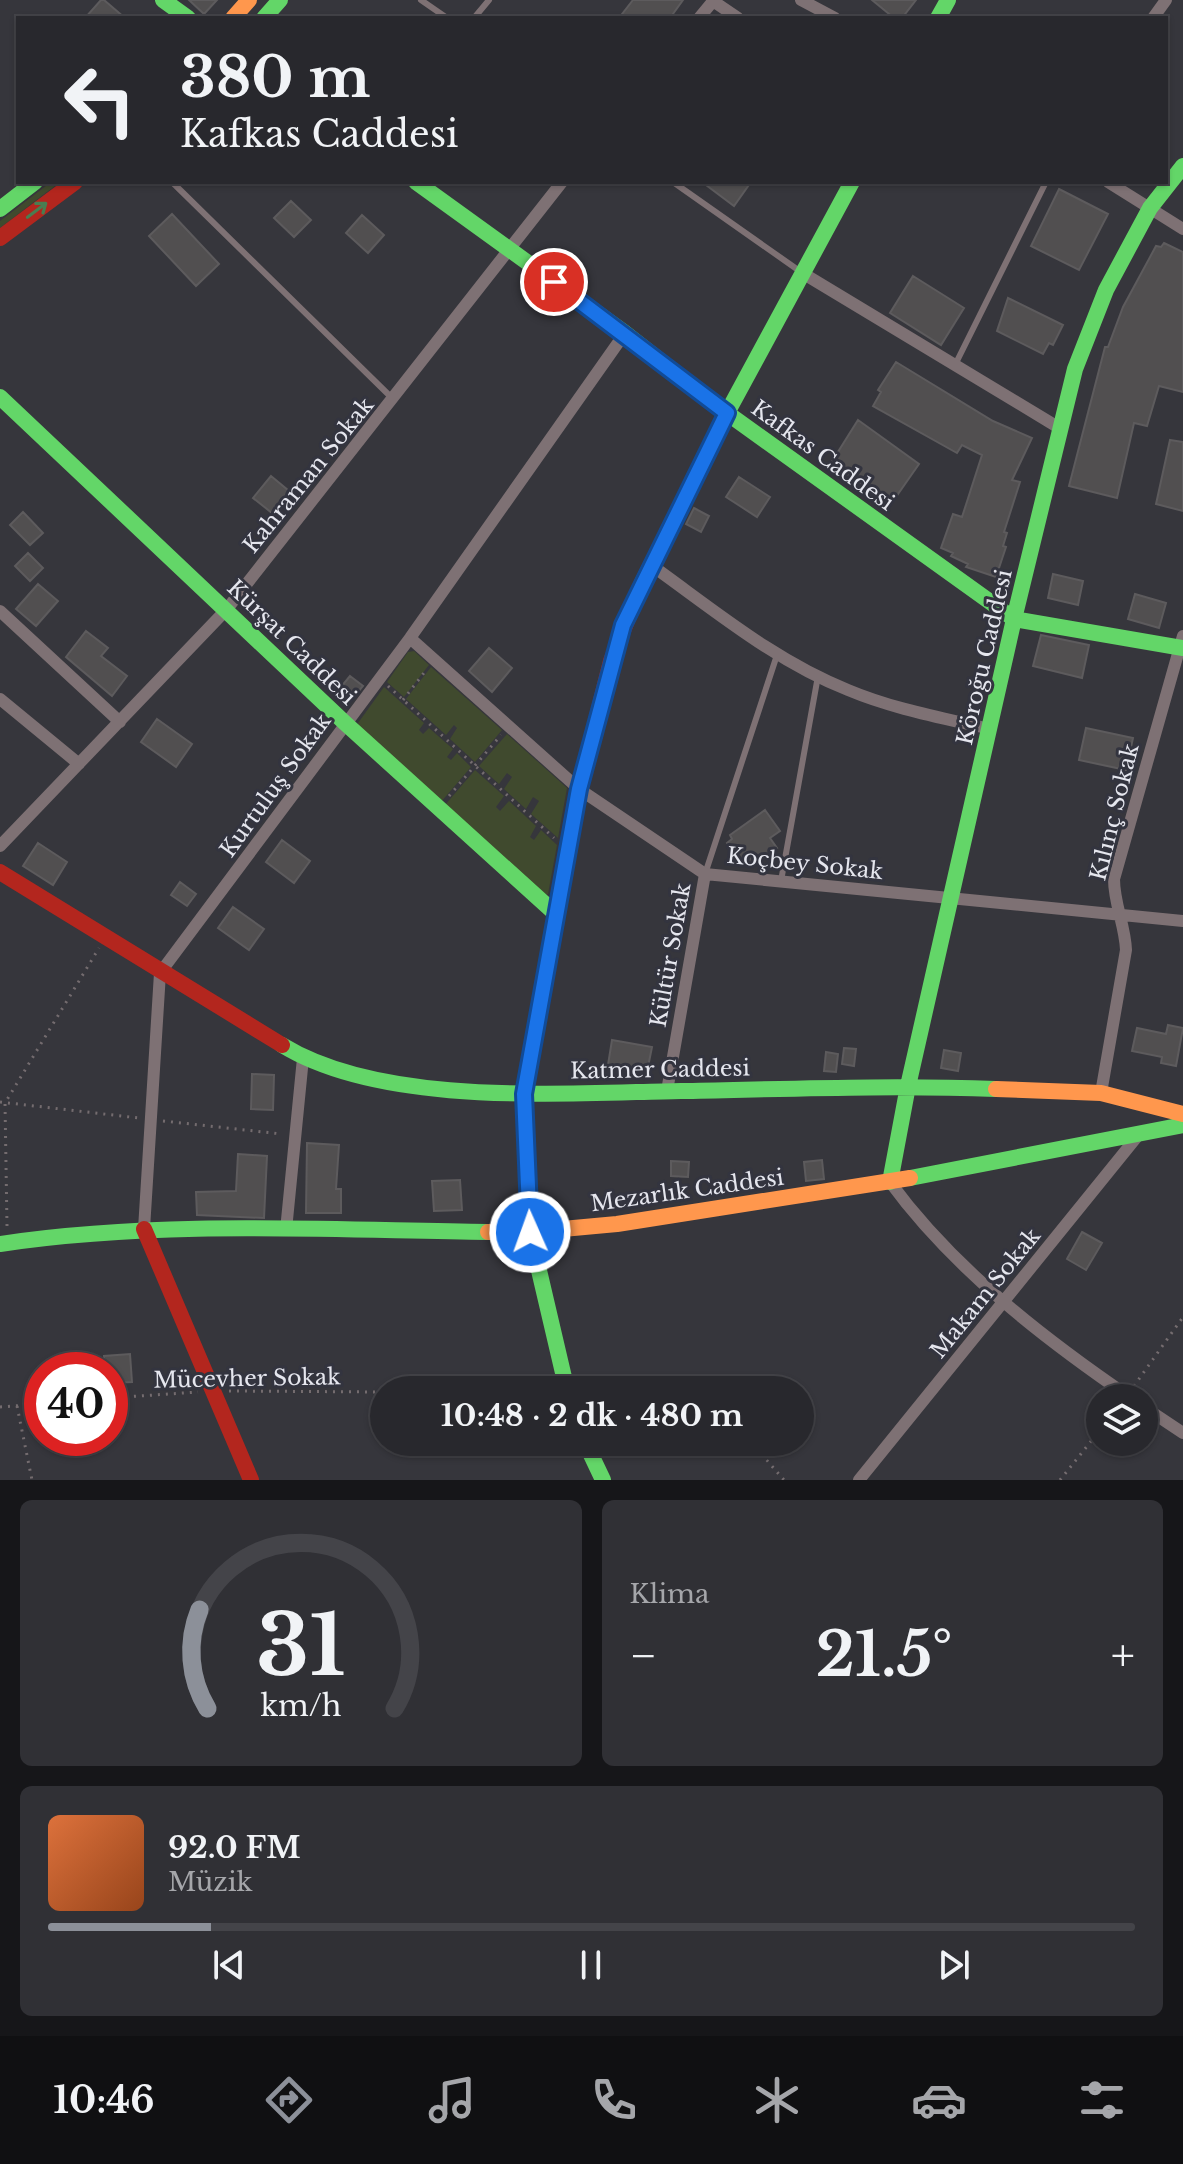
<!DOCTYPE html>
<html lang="tr">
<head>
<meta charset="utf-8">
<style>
	body { margin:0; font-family:"Libre Baskerville",serif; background:#303035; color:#f1f3f6; height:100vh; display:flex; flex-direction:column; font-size:30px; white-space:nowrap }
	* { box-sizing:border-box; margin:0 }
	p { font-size:26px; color:#a5a6aa }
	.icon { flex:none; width:44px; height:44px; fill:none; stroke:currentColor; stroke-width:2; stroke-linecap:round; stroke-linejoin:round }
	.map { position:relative; height:1480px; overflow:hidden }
	.side { display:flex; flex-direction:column; gap:20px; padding:20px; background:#161619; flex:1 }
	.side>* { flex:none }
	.hud { position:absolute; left:16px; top:16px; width:1152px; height:168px; border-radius:0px; box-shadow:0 2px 6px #0004,0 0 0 2px #444449; background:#28282d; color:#f1f3f6; overflow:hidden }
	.controls { position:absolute; left:1086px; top:1384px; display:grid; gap:16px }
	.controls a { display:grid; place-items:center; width:72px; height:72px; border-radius:50%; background:#28282d; box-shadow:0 2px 6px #0004,0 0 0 2px #444449; font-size:40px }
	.speed { position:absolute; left:24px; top:1352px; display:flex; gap:16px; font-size:40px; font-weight:700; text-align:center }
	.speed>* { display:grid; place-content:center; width:104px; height:104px; border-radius:50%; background:#28282d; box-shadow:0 2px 6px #0004,0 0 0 2px #444449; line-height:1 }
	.speed .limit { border:12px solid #d22; background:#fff; color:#111 }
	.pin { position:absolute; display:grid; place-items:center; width:68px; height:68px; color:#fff; margin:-34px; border:4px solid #fff; border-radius:50%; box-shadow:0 2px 8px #0007 }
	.me { position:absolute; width:88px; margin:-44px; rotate:358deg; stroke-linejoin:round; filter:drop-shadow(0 0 6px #0008) }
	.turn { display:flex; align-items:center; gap:28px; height:168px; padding:0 32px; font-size:36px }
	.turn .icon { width:104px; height:104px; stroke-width:2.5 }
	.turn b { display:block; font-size:56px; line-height:68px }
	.big { font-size:60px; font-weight:700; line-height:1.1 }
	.side .widget { flex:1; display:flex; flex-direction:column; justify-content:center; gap:12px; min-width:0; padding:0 28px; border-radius:12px; background:#303035 }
	.side .dial { align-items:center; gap:0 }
	.dial svg { height:208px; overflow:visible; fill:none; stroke:#444449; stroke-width:7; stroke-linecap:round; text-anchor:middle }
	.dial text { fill:#f1f3f6; stroke:none }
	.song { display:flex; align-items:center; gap:24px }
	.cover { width:96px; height:96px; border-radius:12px; background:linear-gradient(135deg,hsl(20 70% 55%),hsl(20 70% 35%)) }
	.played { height:8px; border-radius:4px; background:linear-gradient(90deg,#8c9099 15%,#444449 15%) }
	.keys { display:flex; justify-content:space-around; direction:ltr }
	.heat { display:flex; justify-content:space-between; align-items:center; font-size:44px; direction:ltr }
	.side .tiles { flex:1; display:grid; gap:20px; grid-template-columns:1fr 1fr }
	.widget:last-child { grid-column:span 2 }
	.trip { position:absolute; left:370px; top:1376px; width:444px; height:80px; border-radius:40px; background:#28282d; box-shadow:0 2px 6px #0004,0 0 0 2px #444449; font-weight:700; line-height:80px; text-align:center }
	.menu { display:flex; height:128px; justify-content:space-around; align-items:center; background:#101012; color:#a5a6aa }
	.menu .icon { width:56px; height:56px }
	.menu .current { color:#8c9099 }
	.menu b { font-size:36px; color:#f1f3f6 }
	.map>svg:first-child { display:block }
</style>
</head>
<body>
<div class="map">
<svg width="1183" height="1480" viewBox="0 0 1183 1480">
	<rect width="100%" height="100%" fill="#36363c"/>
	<!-- green -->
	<path fill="#404a2e" d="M51,182H60L0,228V221Z
		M414,651L429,665L404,697L387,682L408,652Z
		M431,667L502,730L475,762L450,739L457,728L454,725L446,735L406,699Z
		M384,687L424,723L419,730L423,734L429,728L453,749L447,757L451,760L457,753L471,767L441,802L359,728L358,723Z
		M507,734L567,788L558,838L531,814L539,801L533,797L526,809L504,789L512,777L507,773L499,784L479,766Z
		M475,770L504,796L496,807L500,811L509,801L536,826L530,837L534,840L541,830L557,845L548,894L544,896L445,805Z"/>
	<!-- building -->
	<path fill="#514f50" stroke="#5d5b5d" stroke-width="2" d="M101,0H104L125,18H85Z
		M189,0H217L204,14Z
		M633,0H683L670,18H619Z
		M872,0H916L902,18H894Z
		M702,182H751L734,206Z
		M1059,189L1108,214L1079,270L1031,246Z
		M291,201L311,220L294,237L274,218Z
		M172,214L219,264L196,286L149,236Z
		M362,215L384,235L368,253L346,233Z
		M1164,243L1183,252V392L1159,386L1147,426L1134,423L1117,498L1069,486L1105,347H1108L1123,307L1156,246L1161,247Z
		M913,276L964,308L941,345L890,313Z
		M1008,298L1063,325L1053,345L1049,343L1043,354L997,331Z
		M896,362L993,421L1032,438L1012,480L1020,482L1004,532L1007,533L1003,546L1006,547L996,577L966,567L968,564L951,556L953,553L941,548L953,514L962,517L982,455L962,445L957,453L873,406L881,392L878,390Z
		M858,420L919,464L891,504L831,463Z
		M1170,440L1183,442V511L1156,504Z
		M271,476L289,491L272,513L253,498Z
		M739,477L770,497L757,517L726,497Z
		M694,508L709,516L701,532L686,524Z
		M23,512L43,533L30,545L10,525Z
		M28,553L43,568L30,581L15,566Z
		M1053,574L1083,581L1078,605L1048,598Z
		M38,584L58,601L36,626L16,609Z
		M1135,594L1166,603L1159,628L1128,619Z
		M86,631L108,648L101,656L127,676L112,696L66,657Z
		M1041,635L1089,645L1082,678L1033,666Z
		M489,648L512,668L492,692L469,671Z
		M350,676L363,686L349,703L336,693Z
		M157,719L192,744L176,767L141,742Z
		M1086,728L1133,738L1126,770L1079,760Z
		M765,810L780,831L770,838L777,848L749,866L745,860L741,863L727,843L732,839L730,835Z
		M282,840L310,861L294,883L266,862Z
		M38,843L67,862L53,885L23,866Z
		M180,882L196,894L187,906L171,895Z
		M233,907L264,929L249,950L218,928Z
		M1168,1025L1183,1028L1176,1066L1161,1063L1162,1057L1132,1051L1137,1028L1166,1034Z
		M612,1040L652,1047L647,1072L608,1065Z
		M844,1048L856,1049L854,1066L842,1064Z
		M944,1050L961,1053L958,1071L941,1068Z
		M826,1052L838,1054L836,1072L824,1071Z
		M252,1074L274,1075L273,1110L251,1109Z
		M307,1143L339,1145L336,1189H341V1213H306Z
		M238,1154L267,1156L264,1218L197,1215L196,1192L236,1191Z
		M822,1160L824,1179L806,1181L804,1162Z
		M671,1161L689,1162L688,1177L671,1176Z
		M460,1180L462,1210L434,1211L432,1181Z
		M1082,1232L1102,1243L1086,1270L1067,1259Z
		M130,1354L132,1382L110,1383V1370H105L104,1356Z"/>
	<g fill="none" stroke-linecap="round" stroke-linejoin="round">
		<!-- path -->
		<path stroke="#746c6f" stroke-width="3" stroke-dasharray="2 6" stroke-linecap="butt" d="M388,686L554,838
			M403,700L427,669
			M449,796L501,735
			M0,1102L139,1118
			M163,1121L282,1134
			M7,1226L5,1103L99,948
			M1134,1386L1183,1317
			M610,1390L698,1382L706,1390
			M229,1391L384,1392
			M110,1398L198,1392
			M17,1406L32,1480
			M0,1407L42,1404
			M751,1442L784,1480
			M1060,1480L1100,1430"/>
		<!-- lane -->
		<path stroke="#7e7174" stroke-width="6" d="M421,0L447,18
			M474,18L489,0
			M172,182L391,397
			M673,182L801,272
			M955,365L1046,182
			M705,874L777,655
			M781,881L818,676"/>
		<!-- street -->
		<path stroke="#7e7174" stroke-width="12" d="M801,0L835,18
			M713,1L738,18
			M699,18L714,0
			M1153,18L1166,0
			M1108,182L1183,229
			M804,274L1061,429
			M651,565C714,610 775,661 848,690C893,709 943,718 990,729
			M0,611L120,722
			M410,638L579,789L705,874L1183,921
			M0,699L79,764
			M0,846L227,609L562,182
			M667,1091L705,874
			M1101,1093L1126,950C1125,925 1114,904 1114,879L1183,636
			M890,1182C953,1268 1043,1338 1131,1398
			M144,1229L160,973L410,638L625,333
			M286,1230L303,1058
			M1144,1407L1183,1433
			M859,1480L1140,1133"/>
		<!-- fast -->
		<path stroke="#63d668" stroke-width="16" d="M163,0L188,18
			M264,18L280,0
			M938,18L948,0
			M416,182L625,333L727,413L1014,619L1183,648
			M0,209L35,182
			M0,397L345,723L557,915
			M642,583L727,413L852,182
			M282,1045C383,1107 565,1093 681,1091C786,1089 891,1085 996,1089
			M910,1178L1183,1125
			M890,1182L908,1086L1014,619L1075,369L1106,290L1150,208L1183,166
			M0,1244C161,1220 326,1230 488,1232
			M567,1390L530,1232L524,1094L578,792
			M585,1442L603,1480"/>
		<!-- slow -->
		<path stroke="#ff974d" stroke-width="16" d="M233,18L249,0
			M996,1089L1101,1093L1183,1114
			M488,1232H530L617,1224L910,1178"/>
		<!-- jam -->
		<path stroke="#b3261e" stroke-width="16" d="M0,238L75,182
			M578,792L611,661L642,583
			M0,872L282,1045
			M144,1229L251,1480"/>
	</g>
	<!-- one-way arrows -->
	<defs><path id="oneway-shaft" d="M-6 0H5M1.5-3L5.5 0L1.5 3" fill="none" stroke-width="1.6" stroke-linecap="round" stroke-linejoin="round" transform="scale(2)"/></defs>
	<use stroke="#497d51" href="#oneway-shaft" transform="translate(37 210) rotate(-37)"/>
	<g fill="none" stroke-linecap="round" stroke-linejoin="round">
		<!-- route casing -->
		<g stroke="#114b97" stroke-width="20">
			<path id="route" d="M530,1232L524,1094L579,789L623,625L727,413L554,282"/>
		</g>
		<!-- route -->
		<use href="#route" stroke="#1a73e8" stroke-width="14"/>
	</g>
	<g text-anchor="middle" stroke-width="6" stroke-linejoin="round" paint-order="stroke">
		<!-- street labels -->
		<g font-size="22" fill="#e5e6ee" stroke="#33343f">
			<text transform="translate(823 455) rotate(36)" y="8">Kafkas Caddesi</text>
			<text transform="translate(308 475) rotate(-51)" y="8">Kahraman Sokak</text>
			<text transform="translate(292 642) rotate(44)" y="8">Kürşat Caddesi</text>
			<text transform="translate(984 657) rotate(-77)" y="8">Köroğu Caddesi</text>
			<text transform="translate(275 785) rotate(-54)" y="8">Kurtuluş Sokak</text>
			<text transform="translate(1114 812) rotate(-76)" y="8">Kılınç Sokak</text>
			<text transform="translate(805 863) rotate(6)" y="8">Koçbey Sokak</text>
			<text transform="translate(670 955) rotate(-80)" y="8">Kültür Sokak</text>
			<text transform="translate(660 1069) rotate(-1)" y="8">Katmer Caddesi</text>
			<text transform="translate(687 1190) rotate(-8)" y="8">Mezarlık Caddesi</text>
			<text transform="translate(985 1293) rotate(-51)" y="8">Makam Sokak</text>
			<text transform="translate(247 1378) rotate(-1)" y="8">Mücevher Sokak</text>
		</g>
	</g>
</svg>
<div class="controls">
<a><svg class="icon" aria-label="layers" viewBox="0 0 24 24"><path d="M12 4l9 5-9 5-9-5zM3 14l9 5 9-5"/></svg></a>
</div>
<div class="speed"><div class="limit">40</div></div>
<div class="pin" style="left:554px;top:282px;background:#d93025"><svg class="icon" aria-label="arrive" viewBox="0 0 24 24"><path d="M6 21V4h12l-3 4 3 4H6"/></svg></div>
<svg class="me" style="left:530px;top:1232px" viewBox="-20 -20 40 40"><circle r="17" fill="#1a73e8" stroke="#fff" stroke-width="3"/><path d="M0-11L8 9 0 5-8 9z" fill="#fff"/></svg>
<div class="trip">10:48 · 2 dk · 480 m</div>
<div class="hud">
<div class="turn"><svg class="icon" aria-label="left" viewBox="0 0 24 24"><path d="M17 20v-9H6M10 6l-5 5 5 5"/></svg><div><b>380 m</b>Kafkas Caddesi</div></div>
</div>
</div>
<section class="side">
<div class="tiles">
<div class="widget dial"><svg viewBox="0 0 100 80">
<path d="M14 69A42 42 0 1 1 86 69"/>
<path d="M14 69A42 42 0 0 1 11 31" stroke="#8c9099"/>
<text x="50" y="56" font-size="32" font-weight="700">31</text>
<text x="50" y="72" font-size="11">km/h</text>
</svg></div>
<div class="widget"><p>Klima</p>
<div class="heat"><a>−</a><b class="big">21.5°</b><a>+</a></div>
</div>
<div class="widget">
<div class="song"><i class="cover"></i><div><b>92.0 FM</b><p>Müzik</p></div></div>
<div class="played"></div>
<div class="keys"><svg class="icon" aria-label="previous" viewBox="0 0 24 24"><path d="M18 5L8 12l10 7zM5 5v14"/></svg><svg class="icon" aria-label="pause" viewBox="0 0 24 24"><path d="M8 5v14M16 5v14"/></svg><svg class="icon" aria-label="next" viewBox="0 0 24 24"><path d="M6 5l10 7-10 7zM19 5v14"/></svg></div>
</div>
</div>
</section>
<nav class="menu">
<b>10:46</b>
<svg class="icon current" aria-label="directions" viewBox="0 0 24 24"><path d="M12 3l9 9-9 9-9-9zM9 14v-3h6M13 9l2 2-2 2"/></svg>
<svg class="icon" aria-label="music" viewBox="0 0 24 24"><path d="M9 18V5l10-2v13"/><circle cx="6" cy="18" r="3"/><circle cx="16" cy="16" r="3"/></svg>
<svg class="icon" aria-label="phone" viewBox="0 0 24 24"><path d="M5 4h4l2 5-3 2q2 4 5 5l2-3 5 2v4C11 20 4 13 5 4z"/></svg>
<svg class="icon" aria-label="climate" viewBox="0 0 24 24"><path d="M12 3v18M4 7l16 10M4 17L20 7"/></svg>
<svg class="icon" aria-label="car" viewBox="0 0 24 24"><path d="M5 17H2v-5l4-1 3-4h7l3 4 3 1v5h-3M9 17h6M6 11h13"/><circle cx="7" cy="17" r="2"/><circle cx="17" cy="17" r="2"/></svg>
<svg class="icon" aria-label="filters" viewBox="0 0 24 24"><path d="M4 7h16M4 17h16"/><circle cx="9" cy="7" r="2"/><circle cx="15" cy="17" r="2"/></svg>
</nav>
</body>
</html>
